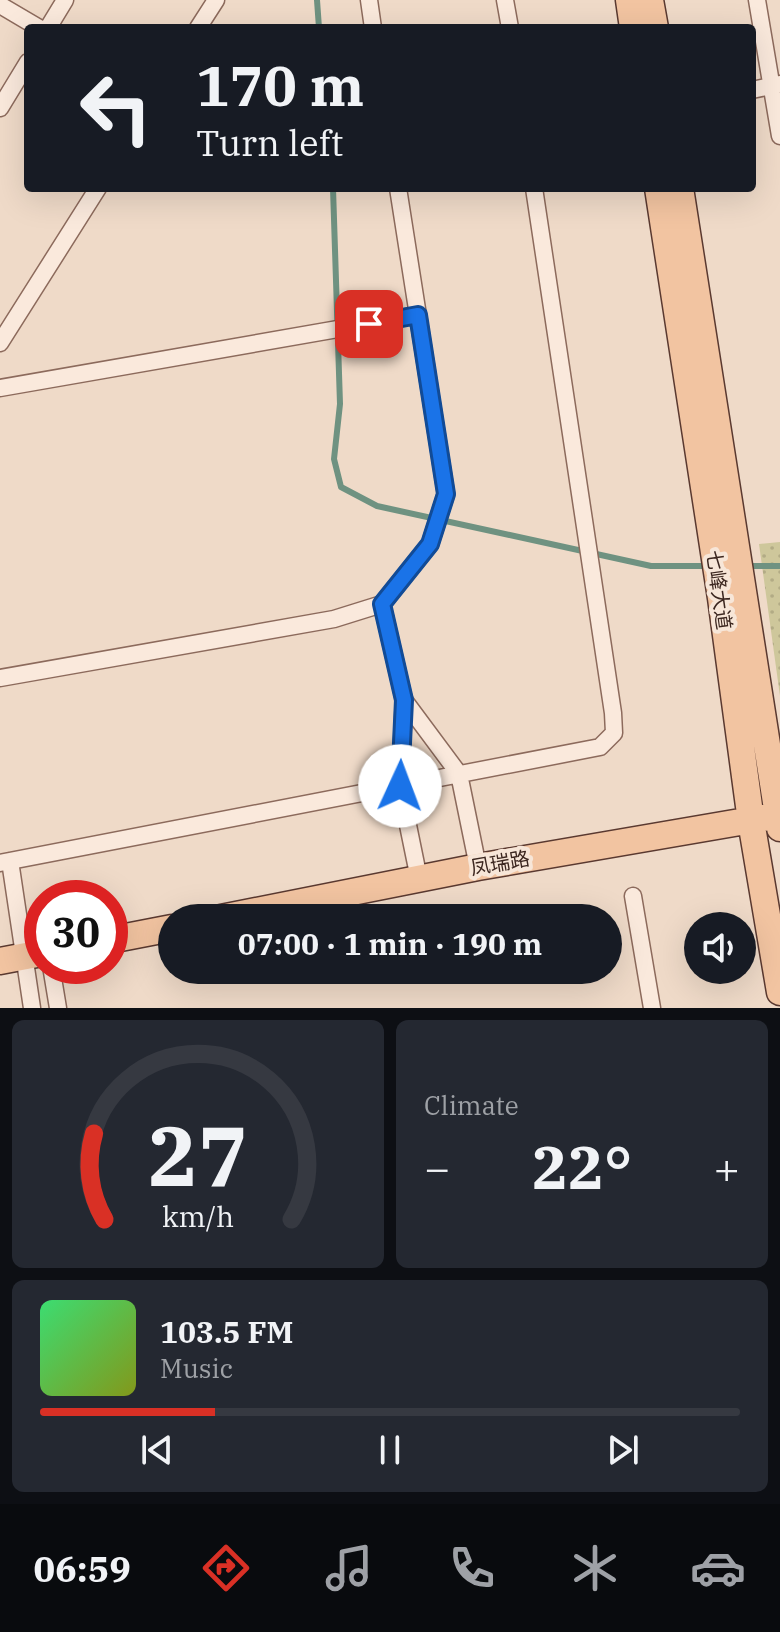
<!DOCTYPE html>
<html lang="en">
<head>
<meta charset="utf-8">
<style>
	body { margin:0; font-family:"IBM Plex Serif","Noto Sans SC",serif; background:#242831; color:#f1f3f6; height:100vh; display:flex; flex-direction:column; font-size:30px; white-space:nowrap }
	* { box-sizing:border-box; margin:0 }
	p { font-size:26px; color:#9ea1a6 }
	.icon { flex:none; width:44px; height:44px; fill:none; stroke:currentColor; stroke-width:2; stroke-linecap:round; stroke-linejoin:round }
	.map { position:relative; height:1008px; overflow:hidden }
	.panel { display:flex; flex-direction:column; gap:12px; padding:12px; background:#0d0f14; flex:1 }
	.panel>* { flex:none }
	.top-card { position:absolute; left:24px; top:24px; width:732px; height:168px; border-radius:8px; box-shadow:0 8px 32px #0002; background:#171b24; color:#f1f3f6; overflow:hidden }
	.buttons { position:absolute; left:684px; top:912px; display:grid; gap:16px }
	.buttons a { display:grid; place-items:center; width:72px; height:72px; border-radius:50%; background:#171b24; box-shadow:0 8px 32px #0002; font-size:40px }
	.speed { position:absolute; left:24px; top:880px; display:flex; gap:16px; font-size:40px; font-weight:700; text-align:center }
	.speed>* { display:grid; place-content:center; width:104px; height:104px; border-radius:50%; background:#171b24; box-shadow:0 8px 32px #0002; line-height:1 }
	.speed .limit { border:12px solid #d22; background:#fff; color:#111 }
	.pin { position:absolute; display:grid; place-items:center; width:68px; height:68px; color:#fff; margin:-34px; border-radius:16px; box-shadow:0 4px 12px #0006 }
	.me { position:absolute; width:88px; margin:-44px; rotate:2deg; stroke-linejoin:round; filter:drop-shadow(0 0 6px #0008) }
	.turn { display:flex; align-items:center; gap:28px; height:168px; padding:0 40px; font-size:36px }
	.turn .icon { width:104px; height:104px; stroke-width:2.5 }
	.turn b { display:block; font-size:56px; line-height:68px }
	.big { font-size:60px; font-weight:800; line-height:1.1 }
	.panel .card { flex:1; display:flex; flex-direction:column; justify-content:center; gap:12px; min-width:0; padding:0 28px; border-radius:12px; background:#242831 }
	.panel .dial { align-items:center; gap:0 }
	.dial svg { height:208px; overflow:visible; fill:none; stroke:#363941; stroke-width:7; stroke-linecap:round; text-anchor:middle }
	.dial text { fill:#f1f3f6; stroke:none }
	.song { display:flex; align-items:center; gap:24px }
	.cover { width:96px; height:96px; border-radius:12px; background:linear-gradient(135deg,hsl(140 70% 55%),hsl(70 70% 35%)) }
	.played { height:8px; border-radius:4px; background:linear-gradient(90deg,#d93025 25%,#363941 25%) }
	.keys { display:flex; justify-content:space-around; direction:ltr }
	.heat { display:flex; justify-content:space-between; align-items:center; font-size:44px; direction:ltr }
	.panel .tiles { flex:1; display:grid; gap:12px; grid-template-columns:1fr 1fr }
	.card:last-child { grid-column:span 2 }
	.trip { position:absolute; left:158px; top:904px; width:464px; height:80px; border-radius:40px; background:#171b24; box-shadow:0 8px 32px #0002; font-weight:800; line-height:80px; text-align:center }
	.tab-bar { display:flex; height:128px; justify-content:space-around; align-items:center; background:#090b0e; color:#9ea1a6 }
	.tab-bar .icon { width:56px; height:56px }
	.tab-bar .active { color:#d93025 }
	.tab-bar b { font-size:36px; color:#f1f3f6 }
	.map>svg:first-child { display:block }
</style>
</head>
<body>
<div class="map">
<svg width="780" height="1008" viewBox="0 0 780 1008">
	<defs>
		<pattern id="grass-dots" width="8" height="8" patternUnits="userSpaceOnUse" patternTransform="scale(2)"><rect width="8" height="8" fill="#cec79b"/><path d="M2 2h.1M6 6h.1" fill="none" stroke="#b2ab85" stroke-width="1.8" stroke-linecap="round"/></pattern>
	</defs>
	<rect width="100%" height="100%" fill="#efdac8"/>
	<!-- grass -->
	<path fill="url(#grass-dots)" d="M780,542V696L759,544Z"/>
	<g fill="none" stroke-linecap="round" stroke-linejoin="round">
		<!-- stream -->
		<path stroke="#6f9281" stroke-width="6" d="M317,0L319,28
			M333,188L340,404L334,459L341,487L377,506L651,566H708
			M748,566H780"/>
		<!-- minor casing -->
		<g stroke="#8c6a5c" stroke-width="19">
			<path id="minor" d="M369,0L373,28
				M505,0L510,28
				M757,0L780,136
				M0,5L39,28
				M48,28L65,0
				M198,28L216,0
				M752,90L780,84
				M0,108L28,62
				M0,343L98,188
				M0,388L418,315
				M382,604L430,544L446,494L398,188
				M0,678L334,619L382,604L404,700L400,786L419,879
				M404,700L459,774L478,867
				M10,861L32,1008
				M0,863L600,747L614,733L613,713L534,188
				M633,896L652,1008
				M51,966L58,1008"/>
		</g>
		<!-- primary casing -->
		<g stroke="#5a3930" stroke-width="29">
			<path id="primary" d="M629,0L633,28
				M650,0L655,28
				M658,188L721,598L751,821L780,992
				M680,188L780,828
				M221,918L478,867L769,817
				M110,940L172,928
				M0,961L42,953"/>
		</g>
		<!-- minor -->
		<use href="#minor" stroke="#fae9dc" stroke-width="16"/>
		<!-- primary -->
		<use href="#primary" stroke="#f2c4a1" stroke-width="26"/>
	</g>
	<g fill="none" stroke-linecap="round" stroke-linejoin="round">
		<!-- route casing -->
		<g stroke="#114b97" stroke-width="20">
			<path id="route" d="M369,324L418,315L446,494L430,544L382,604L404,700L400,786"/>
		</g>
		<!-- route -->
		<use href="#route" stroke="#1a73e8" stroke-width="14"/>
	</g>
	<g text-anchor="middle" stroke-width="8" stroke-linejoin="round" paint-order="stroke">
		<!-- street labels -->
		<g font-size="20" fill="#3c2720" stroke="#f7e6d8">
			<text transform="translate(719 590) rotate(82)" y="7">七峰大道</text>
			<text transform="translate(500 863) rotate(-10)" y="7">凤瑞路</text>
		</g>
	</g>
</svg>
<div class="buttons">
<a><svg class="icon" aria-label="sound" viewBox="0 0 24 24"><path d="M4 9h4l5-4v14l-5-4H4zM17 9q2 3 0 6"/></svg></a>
</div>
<div class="speed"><div class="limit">30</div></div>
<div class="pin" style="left:369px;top:324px;background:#d93025"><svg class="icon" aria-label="arrive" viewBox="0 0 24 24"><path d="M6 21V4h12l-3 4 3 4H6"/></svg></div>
<svg class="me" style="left:400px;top:786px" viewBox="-20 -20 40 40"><circle r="19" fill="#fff"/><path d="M0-13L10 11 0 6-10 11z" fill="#1a73e8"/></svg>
<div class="trip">07:00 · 1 min · 190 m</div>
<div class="top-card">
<div class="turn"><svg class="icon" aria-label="left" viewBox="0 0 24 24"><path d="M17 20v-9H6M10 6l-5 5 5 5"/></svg><div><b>170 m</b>Turn left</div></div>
</div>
</div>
<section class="panel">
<div class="tiles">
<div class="card dial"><svg viewBox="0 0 100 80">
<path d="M14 69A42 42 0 1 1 86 69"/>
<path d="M14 69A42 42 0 0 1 10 36" stroke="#d93025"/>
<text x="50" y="56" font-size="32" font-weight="700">27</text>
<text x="50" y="72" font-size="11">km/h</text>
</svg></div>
<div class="card"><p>Climate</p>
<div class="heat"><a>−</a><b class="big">22°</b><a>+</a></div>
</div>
<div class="card">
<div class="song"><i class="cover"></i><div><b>103.5 FM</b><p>Music</p></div></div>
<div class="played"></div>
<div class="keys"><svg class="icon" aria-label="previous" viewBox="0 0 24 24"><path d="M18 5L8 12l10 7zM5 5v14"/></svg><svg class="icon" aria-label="pause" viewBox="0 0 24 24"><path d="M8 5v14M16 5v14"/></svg><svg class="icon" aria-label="next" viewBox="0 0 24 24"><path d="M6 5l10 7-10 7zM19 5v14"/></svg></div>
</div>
</div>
</section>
<nav class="tab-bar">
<b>06:59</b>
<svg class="icon active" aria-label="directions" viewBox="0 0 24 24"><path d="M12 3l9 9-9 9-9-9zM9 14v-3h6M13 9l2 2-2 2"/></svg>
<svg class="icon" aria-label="music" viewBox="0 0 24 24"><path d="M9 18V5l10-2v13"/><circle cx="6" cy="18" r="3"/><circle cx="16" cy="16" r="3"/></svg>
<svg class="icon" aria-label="phone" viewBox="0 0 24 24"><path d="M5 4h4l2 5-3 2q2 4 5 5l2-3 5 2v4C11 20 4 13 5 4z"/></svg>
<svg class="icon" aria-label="climate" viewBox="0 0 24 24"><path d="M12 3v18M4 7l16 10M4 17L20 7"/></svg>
<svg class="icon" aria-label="car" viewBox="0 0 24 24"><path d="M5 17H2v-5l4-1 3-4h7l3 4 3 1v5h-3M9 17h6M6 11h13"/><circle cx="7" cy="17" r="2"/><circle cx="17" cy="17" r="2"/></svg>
</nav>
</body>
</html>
